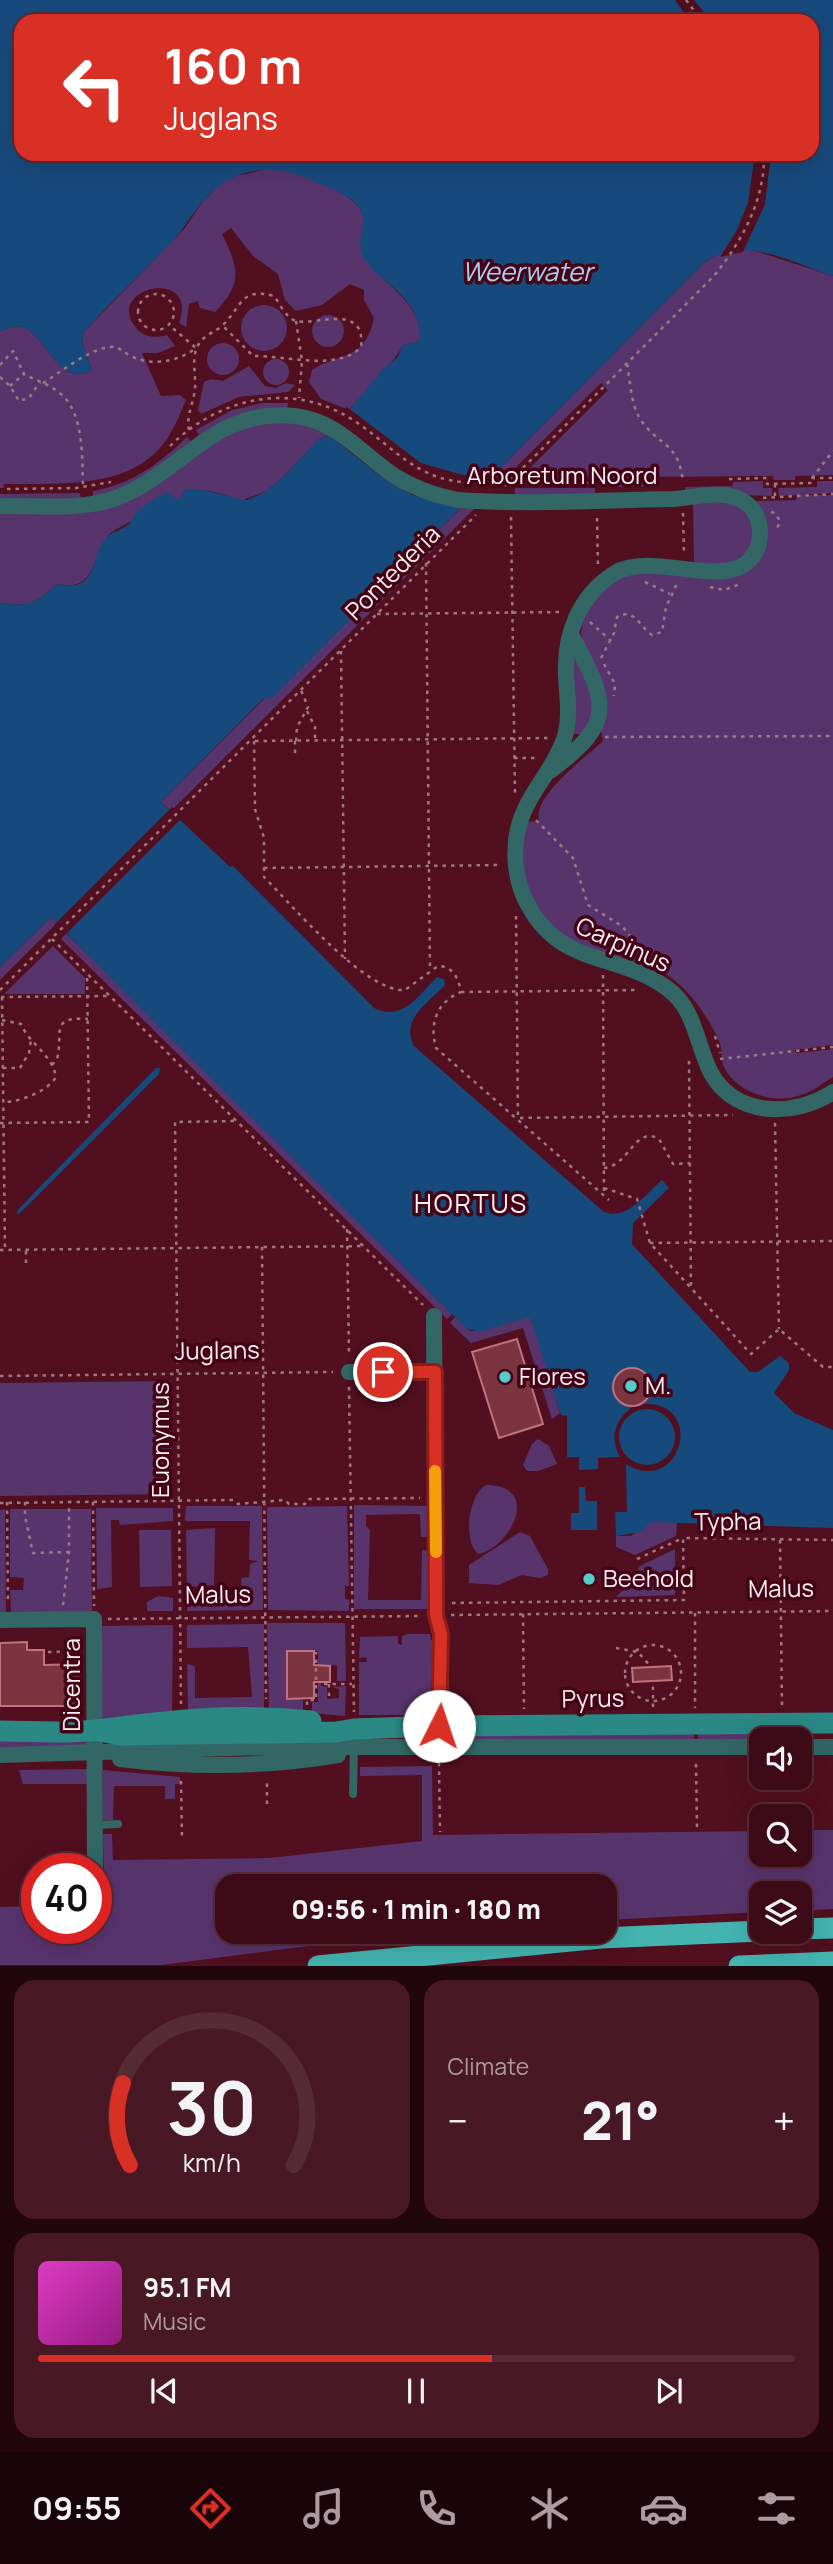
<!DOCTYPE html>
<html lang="en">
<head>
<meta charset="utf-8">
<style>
	body { margin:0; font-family:Manrope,sans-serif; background:#481924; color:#f1f3f6; height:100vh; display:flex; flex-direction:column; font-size:26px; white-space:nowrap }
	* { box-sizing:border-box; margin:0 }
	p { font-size:23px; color:#ad9ba1 }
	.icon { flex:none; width:38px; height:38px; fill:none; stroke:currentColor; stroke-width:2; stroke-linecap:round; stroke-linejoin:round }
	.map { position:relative; height:1966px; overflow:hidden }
	.details { display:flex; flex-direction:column; gap:14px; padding:14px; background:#22060d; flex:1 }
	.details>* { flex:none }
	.banner { position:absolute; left:14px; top:14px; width:805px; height:147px; border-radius:21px; box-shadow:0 7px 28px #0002,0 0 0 2px #562b36; background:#d93025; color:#fff; overflow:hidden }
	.controls { position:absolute; left:749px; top:1727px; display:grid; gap:14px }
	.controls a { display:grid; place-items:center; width:63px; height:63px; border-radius:14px; background:#3d0b17; box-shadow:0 7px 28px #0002,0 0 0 2px #562b36; font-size:35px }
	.speed { position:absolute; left:21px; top:1853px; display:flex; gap:14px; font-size:35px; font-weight:700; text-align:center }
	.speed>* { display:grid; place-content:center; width:91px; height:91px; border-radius:50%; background:#3d0b17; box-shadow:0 7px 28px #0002,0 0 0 2px #562b36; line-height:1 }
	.speed .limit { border:10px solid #d22; background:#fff; color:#111 }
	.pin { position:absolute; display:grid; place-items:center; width:60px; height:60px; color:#fff; margin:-30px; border:4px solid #fff; border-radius:50%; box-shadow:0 2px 7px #0007 }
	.me { position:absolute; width:77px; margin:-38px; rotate:4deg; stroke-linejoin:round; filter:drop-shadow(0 0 5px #0008) }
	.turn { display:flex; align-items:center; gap:24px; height:147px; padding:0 35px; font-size:32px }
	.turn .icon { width:91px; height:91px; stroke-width:2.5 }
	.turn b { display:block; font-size:49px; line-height:60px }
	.big { font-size:52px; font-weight:800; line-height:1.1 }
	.details .tile { flex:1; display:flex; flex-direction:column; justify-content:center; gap:10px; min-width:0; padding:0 24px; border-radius:21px; background:#481924 }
	.details .dial { align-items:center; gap:0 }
	.dial svg { height:182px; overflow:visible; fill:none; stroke:#562b36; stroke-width:7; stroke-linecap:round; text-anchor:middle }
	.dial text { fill:#f1f3f6; stroke:none }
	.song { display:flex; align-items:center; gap:21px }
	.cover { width:84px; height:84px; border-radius:10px; background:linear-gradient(135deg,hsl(310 70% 55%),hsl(310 70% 35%)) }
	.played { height:7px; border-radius:4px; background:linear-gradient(90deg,#d93025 60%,#562b36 60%) }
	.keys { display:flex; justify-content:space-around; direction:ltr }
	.heat { display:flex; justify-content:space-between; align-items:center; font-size:38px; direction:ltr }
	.details .tiles { flex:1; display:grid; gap:14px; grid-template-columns:1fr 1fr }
	.tile:last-child { grid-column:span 2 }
	.trip { position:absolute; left:215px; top:1874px; width:402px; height:70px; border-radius:21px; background:#3d0b17; box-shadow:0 7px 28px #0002,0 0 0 2px #562b36; font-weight:800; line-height:70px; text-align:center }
	.dock { display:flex; height:112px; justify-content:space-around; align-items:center; background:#180409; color:#ad9ba1 }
	.dock .icon { width:49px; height:49px }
	.dock .current { color:#d93025 }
	.dock b { font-size:32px; color:#f1f3f6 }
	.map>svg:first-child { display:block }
</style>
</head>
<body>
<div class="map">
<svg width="833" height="1966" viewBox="0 0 833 1966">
	<rect width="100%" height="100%" fill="#510f1f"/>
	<!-- green -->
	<path fill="#58346d" d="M273,168C300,172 337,186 357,205C371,220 356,245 368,262C388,289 422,302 420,341L403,345C396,361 362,394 349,410L321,399L309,382L312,370C341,352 365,361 374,318L364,300V290L350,284L322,305L296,311L285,300L278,274L253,256L231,228L222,234C239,268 243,284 215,312L200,308L198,301L189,304L186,327L179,323C200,266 101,287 137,329C145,338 157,338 167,335L175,346L158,353H142L161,396L180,395L186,400C179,416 172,435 160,448C123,490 54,483 4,484V488H0V331C7,329 14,325 22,327C47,334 57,389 92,370L82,341L84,332L185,228L203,201L220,184L236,176Z
		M746,248L833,276V475L795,476V480H774L773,476L643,477V487H609V477L520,478L608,390L601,383L505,478L491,477L705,262L723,251Z
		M241 328a23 23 0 1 1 46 0a23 23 0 1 1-46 0Z
		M312 331a16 16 0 1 1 32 0a16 16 0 1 1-32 0Z
		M207 359a16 16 0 1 1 32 0a16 16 0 1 1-32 0Z
		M263 372a13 13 0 1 1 26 0a13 13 0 1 1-26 0Z
		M249,366L265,386L276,388L286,383L295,385L288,392L239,397L201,414L198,410L204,382L211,379L223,381Z
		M262,403H288L287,410L233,417L199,435L196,430L232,410Z
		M273,421L302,424L330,435L319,439L283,477L265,492L242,500C223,494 206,488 185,489L180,501C158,510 135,518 115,530C89,546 102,594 57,584C35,603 29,607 0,603V512L85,510L231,430Z
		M187,437L191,441L139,483L93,498V491C132,484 159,464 187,437Z
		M763,481V488H772V496L685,493V487L733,486V482Z
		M817,481H833V493L779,496L778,488L817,487Z
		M515,488H595V495H515Z
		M80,493L81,499L0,500V494Z
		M797,495H833V1045L794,1050L796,1053L833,1049V1077C821,1085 809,1094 794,1097C770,1103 735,1091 724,1067C720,1059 723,1049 719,1041C706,1013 687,986 661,971L651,973L557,934L531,898L522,865L525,822L539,821C533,795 585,758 603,741L581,633L584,614L605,587L627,575L754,563L753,501L796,500Z
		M722,501L745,509L755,528L749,551L725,567L694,564L693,504Z
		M462,507H476L183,799L171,811L161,802L264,699L272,697Z
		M572,646L595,702L586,734H570Z
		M51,917L57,923L0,980V967Z
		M66,933L452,1314L447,1319L61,939Z
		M53,946L85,978V994H4Z
		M526,1316L530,1317L536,1330L560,1413L552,1419L523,1328L471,1343L450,1323L455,1317L470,1331H483Z
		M171,1381L172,1494L0,1496V1383Z
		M538,1439L549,1446L557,1464L538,1471H527L523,1465L532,1444Z
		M486,1485C543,1485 510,1549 478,1554C463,1542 468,1495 486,1485Z
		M354,1505L429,1506L430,1537H421L420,1515L417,1514L366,1515V1526L370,1530L368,1600H421L422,1550L430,1551L431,1609H354Z
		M186,1506H262L263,1610L187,1611L188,1599L242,1595L241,1578L249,1577L250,1564L259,1561L249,1560L250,1521H185Z
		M347,1506L349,1586H345V1599L349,1600V1611L268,1610L267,1507Z
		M96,1508H173V1521L120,1525L119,1520H111L112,1587L97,1589Z
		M5,1509L6,1613H0V1510Z
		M10,1509H91L92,1612L11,1613L10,1590H23L24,1578L10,1577Z
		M650,1522H677L676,1536L635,1555L616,1547V1536H631Z
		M215,1528L214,1585L187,1587L186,1530Z
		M139,1530H171L172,1586L140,1587Z
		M520,1532L530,1536L548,1569V1575L540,1578L522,1575L498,1585L469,1583V1565Z
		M675,1549V1595L616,1597L627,1586L640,1566Z
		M158,1596L173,1598V1611H147V1602Z
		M267,1623H345L346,1681H337V1665L321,1666V1686L327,1687V1699L339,1698V1689L332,1687L346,1686L345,1716L312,1713V1702H318V1651H286L287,1699H303V1712L269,1710Z
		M264,1624V1710H188L187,1664L195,1666V1698L252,1697L248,1647L187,1648V1625Z
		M173,1625L172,1711L102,1719L101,1626Z
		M408,1634H430L431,1640H435C428,1664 439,1692 430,1715H359V1662H367L366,1657L359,1658L360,1637L398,1636V1644L402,1645V1636Z
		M779,1732V1739L698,1740V1733Z
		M694,1733V1740L446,1742L445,1736Z
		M89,1740V1746L0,1747V1741Z
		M432,1766L433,1835L761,1831V1855H800V1830H833V1909L800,1911V1894H761V1912L606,1920V1886H228V1932H455L309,1946L161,1965H0V1907L37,1906V1928H96V1889L104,1888L103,1834H112L113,1860L269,1858L422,1841V1775L360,1776V1767Z
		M89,1769V1784H23L19,1770Z
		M103,1770L180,1777V1784H175V1799H165V1786H114L113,1820H103Z"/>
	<!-- water -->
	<path fill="#174a7c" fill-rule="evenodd" d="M0,0H833V276C793,263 744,234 705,262L272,698L263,699L161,802L230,867L233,866L374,1008C402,1022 418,996 437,977L444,979L445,985C428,1003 400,1019 414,1046L604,1212C626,1221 646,1194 662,1180L669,1188L633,1223L632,1244L750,1372H758L780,1356L789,1363V1370L774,1393L794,1413L833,1430V1528L651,1522L641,1532L616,1536L615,1512H627L626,1464C682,1498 707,1399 641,1404L650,1393L647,1375C616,1351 595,1401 634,1406C615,1418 609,1438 620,1457L598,1458V1469L579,1470V1457H567V1416L561,1415L530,1317L480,1332L467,1329L150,1018L51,917L0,967V603C29,607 35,603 57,584C100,594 89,555 106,538C113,531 122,530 129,524C132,522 132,518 134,515C141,506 157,498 166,492L180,500L185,489H199L247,500L265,492L283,477L319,439L328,436L383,369L397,358L403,345L420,341C422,291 370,281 361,251C357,237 368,223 360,209C352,195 329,188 315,182C276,163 236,165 205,199C192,213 183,231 169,245C141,274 111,302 84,332L82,341L92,370C57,389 47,334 22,327C14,325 7,329 0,331ZM21,21H812V154H21Z
		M156,1068H160L159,1074L18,1215L17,1211L31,1196Z
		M619 1437a28 28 0 1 1 56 0a28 28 0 1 1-56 0Z
		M579,1487H585L586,1501H597V1530H571V1513H579Z"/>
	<!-- pier -->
	<path fill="#510f1f" d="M675,0H694L711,21H690Z
		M755,154H771L765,204L743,252L720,257L736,232L748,203Z
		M347,407L421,463L463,475L497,476L465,509L412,495L376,473L327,433Z
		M172,807L183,817L64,936L54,925Z"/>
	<!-- building -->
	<path fill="#7a3541" stroke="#c0737d" stroke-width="2" d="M517,1339L543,1424L499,1438L472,1352Z
		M613 1387a19 19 0 1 1 38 0a19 19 0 1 1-38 0Z
		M27,1642V1650H44V1665L79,1664L77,1706H0V1643Z
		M287,1651H314V1665L330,1666V1682H314V1698L287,1699Z
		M671,1666L672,1680L633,1682L632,1668Z"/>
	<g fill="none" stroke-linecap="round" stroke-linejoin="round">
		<!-- path -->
		<path stroke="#a07881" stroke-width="2.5" stroke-dasharray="3.5 5" stroke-linecap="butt" d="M686,0L702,21
			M138 312a18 18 0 1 1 36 0a18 18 0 1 1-36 0Z
			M296,321L302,361L299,398
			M627,364C630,380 631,403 639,417C658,448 678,439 683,482
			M0,365L13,351L24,374C37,381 52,385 63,396C84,416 82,459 83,486
			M0,377L10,386L19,401L29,398L40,382
			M43,383C59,373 91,348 110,347C118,346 122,351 129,355C150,367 178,362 196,348L169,325
			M10,386L24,374
			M189,430C186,414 194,403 195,388C196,375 192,362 196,350C201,335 213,334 223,325C242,306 241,287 274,296C280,304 286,318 296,321C315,326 366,302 361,347C338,372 283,355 253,356L223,326
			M170,446C222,395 297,380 359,424C391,446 413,474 454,481C479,485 600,480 607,485
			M812,478L833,451
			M729,479L767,478V484L812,483V478H833
			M775,484V498
			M505,486L714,276C742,241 765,200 764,154
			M7,489L76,488L111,482
			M763,498L833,494
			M771,512L775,513L780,521L776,531
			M683,513L684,555
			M511,517L515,794
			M597,518L598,567
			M426,563L430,969
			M645,582L670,594
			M710,587L724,590L740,584
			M377,614L563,612
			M590,622L611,641
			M341,651L345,959
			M601,658L614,633L617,617C634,607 639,626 652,635L662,632L666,607L677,584
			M604,664L615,684L614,696
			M307,711L315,727V740
			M605,737L833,736
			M254,741L255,809L264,838V877C292,905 366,993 405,990L438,966C453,966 459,979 461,992C437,1002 429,1023 436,1048L609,1200
			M255,741L549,738
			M295,741V757
			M296,741L297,727L308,707L301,690
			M514,758H535
			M536,820L573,858L588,905L622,926L650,961
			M264,868L502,865
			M516,916L518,1118L733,1115
			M52,939L423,1305
			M603,975L604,1196
			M0,990L476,515
			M461,992L638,990
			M1,997L110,996
			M2,997L5,1249
			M2,1020L21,1024C29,1044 52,1054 56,1077C48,1091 20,1102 4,1102
			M715,1036L720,1053
			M720,1059L833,1047
			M689,1061L691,1289
			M52,1065L57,1059C64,1034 48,1016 88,1019
			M3,1068H20L29,1053L31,1040
			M0,1123L89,1122L87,974
			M775,1123L779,1329
			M604,1168C629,1166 635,1125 659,1139L673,1164L690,1163
			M604,1188L637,1199L650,1243L751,1354L779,1329L823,1367H833
			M347,1229L349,1355
			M650,1243L833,1241
			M262,1247L266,1699
			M0,1250L364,1246
			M26,1251V1268
			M0,1376L333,1372
			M349,1387L354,1712
			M7,1502L8,1604
			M25,1502V1516L33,1553L69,1552
			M93,1502L94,1606
			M0,1503L233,1500L238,1504L285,1500L289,1504H305L308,1499L420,1498
			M780,1540L782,1705
			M637,1559L683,1538
			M452,1603L684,1600L683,1538L833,1540
			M63,1605L69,1552V1502
			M695,1613V1708
			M523,1614L524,1709
			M451,1615L833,1611
			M108,1619L420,1616
			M625 1673a28 28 0 1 1 56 0a28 28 0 1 1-56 0Z
			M616,1648L638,1652L651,1667
			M48,1652L80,1651
			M324,1684H352
			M329,1684V1697
			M181,1704L175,1122L237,1121
			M307,1705V1700H316V1652
			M653,1707V1681
			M439,1763L440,1832
			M696,1764L697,1827
			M181,1781L182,1838
			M267,1804V1780"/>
		<!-- lane -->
		<path stroke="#326765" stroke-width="8" d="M353,1794L354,1745
			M95,1825L118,1824"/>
		<!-- street -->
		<path stroke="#326765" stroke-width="16" d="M0,506C37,505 81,511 116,498C184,472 214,407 295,416C336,421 358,450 389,472C410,487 433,495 458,500C528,505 602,500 673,499C690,498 707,493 724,495C736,496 749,502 755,513C760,522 761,534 759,543C743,601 657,548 615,573C579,595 564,635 566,676C567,696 571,719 564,739C553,772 526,794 518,829C513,851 515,876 524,897C557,969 616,950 668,989C696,1010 696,1044 711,1073C736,1118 795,1117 833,1092
			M550,771C618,721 607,703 571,634
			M434,1316L436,1615L441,1634V1726
			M349,1372H435
			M0,1620L94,1619L95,1869
			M800,1747H833
			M0,1755L267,1747H761
			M120,1759C193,1768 266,1767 338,1755"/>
		<!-- secondary -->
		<path stroke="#2a8885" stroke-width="21" d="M95,1730L120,1735L336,1732L354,1729L439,1726L833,1723
			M0,1731C32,1731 65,1734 97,1730C172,1720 235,1713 311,1721"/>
		<!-- highway -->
		<path stroke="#43b4b0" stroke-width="21" d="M800,1929L833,1928
			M318,1966L601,1938L761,1931
			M739,1966L833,1962"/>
	</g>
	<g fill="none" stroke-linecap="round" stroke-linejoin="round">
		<!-- route casing -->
		<g stroke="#8d1f18" stroke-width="18">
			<path id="route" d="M383,1372H435L436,1615L441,1634L439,1726"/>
		</g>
		<!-- route -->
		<use href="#route" stroke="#d93025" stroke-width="12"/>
		<!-- slow -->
		<path stroke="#f59e0b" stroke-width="12" d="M435,1471L436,1552"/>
	</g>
	<!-- markers -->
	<g fill="#53cdc9" stroke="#450316" stroke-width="2.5">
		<circle cx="505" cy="1377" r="7"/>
		<circle cx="631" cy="1386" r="7"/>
		<circle cx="589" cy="1579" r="7"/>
	</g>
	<g text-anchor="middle" stroke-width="7" stroke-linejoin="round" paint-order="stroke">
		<!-- street labels -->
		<g font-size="24" fill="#f9f0f1" stroke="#450316">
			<text x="562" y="484">Arboretum Noord</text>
			<text transform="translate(393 573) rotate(-45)" y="8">Pontederia</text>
			<text transform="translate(623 945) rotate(24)" y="8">Carpinus</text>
			<text transform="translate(217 1351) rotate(-1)" y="8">Juglans</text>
			<text transform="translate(161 1440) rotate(-90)" y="8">Euonymus</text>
			<text transform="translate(728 1522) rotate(-1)" y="8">Typha</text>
			<text transform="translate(781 1589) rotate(-1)" y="8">Malus</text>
			<text transform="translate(218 1595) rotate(-1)" y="8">Malus</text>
			<text transform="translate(72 1685) rotate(-90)" y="8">Dicentra</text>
			<text transform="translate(593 1699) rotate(-1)" y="8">Pyrus</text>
		</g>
		<!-- poi labels -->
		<g font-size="24" fill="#f9f0f1" stroke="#450316" text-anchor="start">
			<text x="519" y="1385">Flores</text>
			<text x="645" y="1394">M.</text>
			<text x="603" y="1587">Beehold</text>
		</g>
		<!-- water labels -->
		<g font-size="26" font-style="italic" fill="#adcef2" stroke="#450316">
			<text x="527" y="281">Weerwater</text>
		</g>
		<!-- neighbourhood labels -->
		<g font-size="26" letter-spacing="2" fill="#f9f0f1" stroke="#450316">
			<text x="471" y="1213">HORTUS</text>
		</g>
	</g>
</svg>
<div class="controls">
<a><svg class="icon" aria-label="sound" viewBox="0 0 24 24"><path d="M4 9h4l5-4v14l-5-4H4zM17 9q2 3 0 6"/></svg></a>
<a><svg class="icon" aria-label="search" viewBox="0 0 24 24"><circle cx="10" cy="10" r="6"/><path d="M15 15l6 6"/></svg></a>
<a><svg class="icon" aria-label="layers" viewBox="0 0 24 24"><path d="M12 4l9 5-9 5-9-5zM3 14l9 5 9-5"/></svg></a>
</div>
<div class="speed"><div class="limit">40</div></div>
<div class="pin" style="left:383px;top:1372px;background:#d93025"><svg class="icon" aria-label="arrive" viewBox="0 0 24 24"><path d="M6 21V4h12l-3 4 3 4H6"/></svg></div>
<svg class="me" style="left:439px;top:1726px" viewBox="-20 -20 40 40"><circle r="19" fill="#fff"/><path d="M0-13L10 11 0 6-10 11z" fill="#d93025"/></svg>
<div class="trip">09:56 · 1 min · 180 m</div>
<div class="banner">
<div class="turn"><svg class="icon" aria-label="left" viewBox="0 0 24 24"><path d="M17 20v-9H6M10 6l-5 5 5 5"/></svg><div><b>160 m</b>Juglans</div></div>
</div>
</div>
<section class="details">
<div class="tiles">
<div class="tile dial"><svg viewBox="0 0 100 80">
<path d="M14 69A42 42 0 1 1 86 69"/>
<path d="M14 69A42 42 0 0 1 11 33" stroke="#d93025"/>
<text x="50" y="56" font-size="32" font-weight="700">30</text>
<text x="50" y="72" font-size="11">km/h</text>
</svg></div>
<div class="tile"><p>Climate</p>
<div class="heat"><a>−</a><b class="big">21°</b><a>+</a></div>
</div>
<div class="tile">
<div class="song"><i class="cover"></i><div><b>95.1 FM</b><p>Music</p></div></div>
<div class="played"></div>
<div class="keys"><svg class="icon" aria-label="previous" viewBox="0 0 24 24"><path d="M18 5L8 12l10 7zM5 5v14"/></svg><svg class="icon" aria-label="pause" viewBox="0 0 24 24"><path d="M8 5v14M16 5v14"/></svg><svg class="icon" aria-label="next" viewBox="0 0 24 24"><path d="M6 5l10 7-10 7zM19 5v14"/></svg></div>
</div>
</div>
</section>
<nav class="dock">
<b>09:55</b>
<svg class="icon current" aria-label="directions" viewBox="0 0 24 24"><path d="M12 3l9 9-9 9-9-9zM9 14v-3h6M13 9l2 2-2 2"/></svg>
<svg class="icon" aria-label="music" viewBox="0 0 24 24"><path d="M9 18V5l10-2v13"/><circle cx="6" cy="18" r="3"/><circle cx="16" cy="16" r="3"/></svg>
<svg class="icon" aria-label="phone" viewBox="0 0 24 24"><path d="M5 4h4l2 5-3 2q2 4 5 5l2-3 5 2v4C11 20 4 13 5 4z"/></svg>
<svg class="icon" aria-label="climate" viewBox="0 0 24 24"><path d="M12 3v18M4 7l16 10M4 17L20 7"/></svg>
<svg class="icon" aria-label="car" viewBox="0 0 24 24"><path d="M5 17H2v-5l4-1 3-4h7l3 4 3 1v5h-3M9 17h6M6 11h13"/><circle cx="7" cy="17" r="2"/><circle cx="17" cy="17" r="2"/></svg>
<svg class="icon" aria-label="filters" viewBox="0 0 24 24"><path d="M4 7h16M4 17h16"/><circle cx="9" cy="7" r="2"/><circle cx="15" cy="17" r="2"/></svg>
</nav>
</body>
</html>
